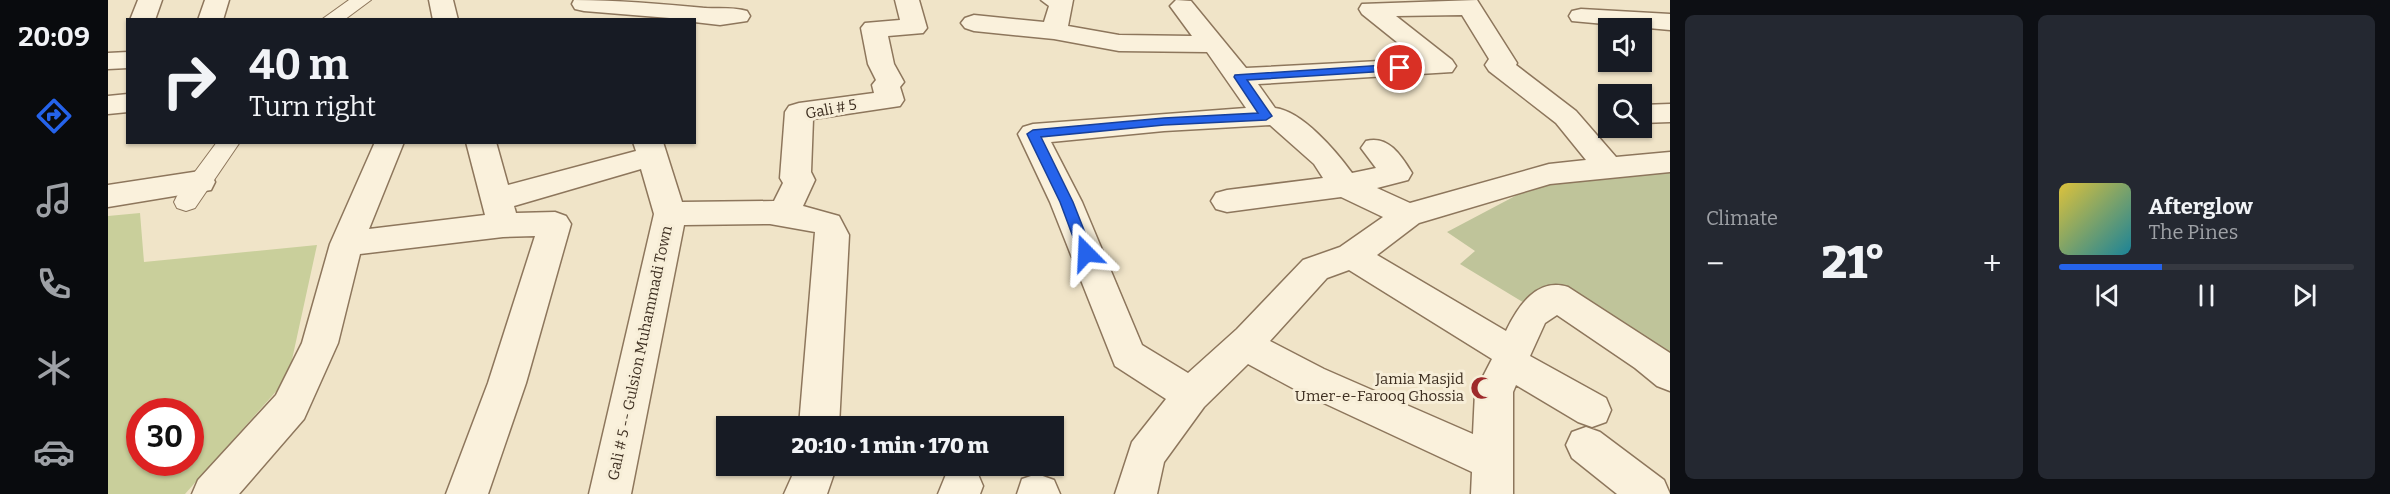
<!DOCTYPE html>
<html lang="en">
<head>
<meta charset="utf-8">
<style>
	body { margin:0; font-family:Bitter,serif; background:#242831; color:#f1f3f6; height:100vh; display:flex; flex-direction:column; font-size:22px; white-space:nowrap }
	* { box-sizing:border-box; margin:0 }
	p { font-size:20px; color:#9ea1a6 }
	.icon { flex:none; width:33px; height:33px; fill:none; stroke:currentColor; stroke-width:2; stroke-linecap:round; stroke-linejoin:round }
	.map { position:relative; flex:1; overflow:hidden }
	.side { display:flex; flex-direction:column; gap:15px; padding:15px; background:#0d0f14; width:720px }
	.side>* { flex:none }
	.guide { position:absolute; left:18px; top:18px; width:570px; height:126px; border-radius:0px; box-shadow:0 2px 4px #0004; background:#171b24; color:#f1f3f6; overflow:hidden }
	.buttons { position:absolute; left:1490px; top:18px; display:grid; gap:12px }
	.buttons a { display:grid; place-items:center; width:54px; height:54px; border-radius:0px; background:#171b24; box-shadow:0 2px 4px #0004; font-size:30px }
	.speed { position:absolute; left:18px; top:398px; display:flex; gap:12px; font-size:30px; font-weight:700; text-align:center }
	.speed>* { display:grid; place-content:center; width:78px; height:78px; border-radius:50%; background:#171b24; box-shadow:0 2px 4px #0004; line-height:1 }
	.speed .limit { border:9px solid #d22; background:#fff; color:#111 }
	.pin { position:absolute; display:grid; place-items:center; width:51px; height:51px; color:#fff; margin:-26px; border:3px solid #fff; border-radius:50%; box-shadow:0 2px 6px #0007 }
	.me { position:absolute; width:66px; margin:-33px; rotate:339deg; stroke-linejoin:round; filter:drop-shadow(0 0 4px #0008) }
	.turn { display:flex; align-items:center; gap:21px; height:126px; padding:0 24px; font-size:27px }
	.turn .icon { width:78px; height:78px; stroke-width:2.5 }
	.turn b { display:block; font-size:42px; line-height:51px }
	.big { font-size:45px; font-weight:800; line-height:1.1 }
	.side .widget { flex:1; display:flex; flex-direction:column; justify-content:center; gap:9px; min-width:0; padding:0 21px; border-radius:9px; background:#242831 }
	.song { display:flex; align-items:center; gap:18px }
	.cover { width:72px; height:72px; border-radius:9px; background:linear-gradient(135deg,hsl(50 70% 55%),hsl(190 70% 35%)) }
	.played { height:6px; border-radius:3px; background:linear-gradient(90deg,#2563eb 35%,#363941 35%) }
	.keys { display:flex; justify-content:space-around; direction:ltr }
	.heat { display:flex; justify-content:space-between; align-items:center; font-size:33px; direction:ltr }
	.side .tiles { flex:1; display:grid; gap:15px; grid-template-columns:repeat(2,1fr) }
	.trip { position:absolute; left:608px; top:416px; width:348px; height:60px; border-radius:0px; background:#171b24; box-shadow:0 2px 4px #0004; font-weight:800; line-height:60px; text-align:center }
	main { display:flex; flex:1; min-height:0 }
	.dock { display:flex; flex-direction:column; width:108px; justify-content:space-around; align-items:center; background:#090b0e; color:#9ea1a6 }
	.dock .icon { width:42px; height:42px }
	.dock .selected { color:#2563eb }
	.dock b { font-size:27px; color:#f1f3f6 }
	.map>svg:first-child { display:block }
</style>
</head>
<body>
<main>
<nav class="dock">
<b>20:09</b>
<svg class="icon selected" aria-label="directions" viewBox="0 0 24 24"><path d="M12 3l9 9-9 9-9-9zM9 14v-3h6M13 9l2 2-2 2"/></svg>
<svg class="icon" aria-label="music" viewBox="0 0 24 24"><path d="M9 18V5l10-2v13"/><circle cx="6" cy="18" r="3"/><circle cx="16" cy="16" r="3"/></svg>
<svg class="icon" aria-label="phone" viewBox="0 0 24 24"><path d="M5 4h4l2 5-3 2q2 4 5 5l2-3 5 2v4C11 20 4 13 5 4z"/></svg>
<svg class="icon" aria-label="climate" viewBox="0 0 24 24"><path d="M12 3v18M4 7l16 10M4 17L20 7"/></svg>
<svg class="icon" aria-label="car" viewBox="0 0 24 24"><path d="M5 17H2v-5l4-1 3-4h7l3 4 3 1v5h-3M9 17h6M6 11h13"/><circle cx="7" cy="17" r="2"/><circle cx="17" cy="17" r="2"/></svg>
</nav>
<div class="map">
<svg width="1562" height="494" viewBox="0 0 1562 494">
	<rect width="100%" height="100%" fill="#f0e4c8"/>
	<!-- green -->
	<path fill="#c9cf9b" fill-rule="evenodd" d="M32,213L36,262L209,245L180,378L77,494H0V216ZM32,411H82V462H32Z"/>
	<!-- cemetery -->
	<path fill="#bfc49a" d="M1562,169V367L1487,313L1418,304L1352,264L1367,251L1339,232L1428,185Z"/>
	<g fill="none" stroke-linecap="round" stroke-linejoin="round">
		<!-- pedestrian casing -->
		<g stroke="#8d765c" stroke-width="2">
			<path id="pedestrian" d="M241,0H263L236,20H213Z
				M109,142H132L87,208L78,211L69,208L66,202L69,196Z"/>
		</g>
		<!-- minor casing -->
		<g stroke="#8d765c" stroke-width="3">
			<path id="minor" d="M30,0H54L47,20H22Z
				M97,0H121L115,20H90Z
				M321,0H345L350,20H325Z
				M466,0C510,0 553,4 597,8C611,9 625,7 639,11L642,16L639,21L612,25L586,22V20L476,11L467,9L464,4Z
				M787,0H811L819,28L815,33L780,36L786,64L796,82L792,87L796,100L792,106L705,119L703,172L707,180L695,206L731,216L741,235L731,426H691L707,232L662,224L576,225L523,494H481L546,214L533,169L406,206L408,213L447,212L458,216L463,224L418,383L380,494H338L380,383L427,236L395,237L252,254L230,343L196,419L131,494H84L90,480L168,395L194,343L222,244L267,142H296L261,229L377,215L358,142H388L400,185L528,151L525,142H555L574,202L666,201L675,183L672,178L677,112L681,106L691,103L766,93L764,85L768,80L760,64L753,28L757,23L792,20Z
				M933,0H965L960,26L1011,35L1084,36L1062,6L1068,0L1083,1L1138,68L1310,59L1254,14L1251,9L1254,4L1369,0L1409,63L1408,65L1468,111L1508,157L1562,152V172L1442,184L1311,223L1269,255L1398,331C1410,306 1429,277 1460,287L1562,353V391L1549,386L1527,368L1449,315L1437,323L1422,356L1498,398L1503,410L1498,422L1484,427L1470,422L1408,385L1405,392V494H1363L1364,472L1190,391L1140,364L1096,407L1056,462L1049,494H1007L1024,442L1058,399L1007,366L942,202L910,134L915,127L925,124L1138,108L1099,52L1011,51L946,39L866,31L857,28L853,23L857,18L866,15L936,22L941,6ZM1354,15L1381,59L1377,65L1381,71L1448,123L1478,160L1441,164L1302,203L1269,188L1300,180L1304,173C1293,155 1280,135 1258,141L1253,148L1268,168L1244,173C1228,151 1194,111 1167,108L1150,84L1344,72L1348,66L1344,60L1288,16ZM1162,125L1206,164L1215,178L1119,190L1108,193L1103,201L1108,209L1119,212L1233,197L1275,217L1232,247L1195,260L1129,329L1080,373L1034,345L974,202L943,142L1056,131ZM1241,270L1384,359L1367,392L1365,434L1216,369L1162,341L1219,278Z
				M1473,9L1562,14V30L1464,21L1461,16L1464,11Z
				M20,52V68L0,69V53Z
				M20,94V112L0,114V96Z
				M1562,104V122L1533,123V105Z
				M92,171L103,174L107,182L103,190L0,207V185Z
				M1478,427L1492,432L1556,480L1562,494H1509L1464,458L1458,445L1464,432Z
				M689,465H729L719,494H676Z
				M854,467L869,472L875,486L872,494H830L839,472Z
				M929,474L946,480L952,494H909L914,479Z"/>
		</g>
		<!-- pedestrian -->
		<use href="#pedestrian" fill="#faf1dc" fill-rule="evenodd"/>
		<!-- minor -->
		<use href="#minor" fill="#faf1dc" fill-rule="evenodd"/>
	</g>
	<!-- route -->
	<path fill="#2563eb" stroke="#184099" stroke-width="1.5" d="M1292,64L1297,68L1296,70L1139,80L1164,116L1158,120L1056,125L933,137L965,202L985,253L978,258L971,253L952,202L919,134L925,130L1056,118L1150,113L1126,77L1127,75Z"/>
	<!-- icons -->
	<defs>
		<g id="mosque-bare" transform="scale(1.8)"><path d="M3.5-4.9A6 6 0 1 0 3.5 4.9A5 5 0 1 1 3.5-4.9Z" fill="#9e2a2b" stroke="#f7eed8" stroke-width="2.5" paint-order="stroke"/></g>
	</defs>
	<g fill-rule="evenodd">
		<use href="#mosque-bare" x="1374" y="388"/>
	</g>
	<g text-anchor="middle" stroke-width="6" stroke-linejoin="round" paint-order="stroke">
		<!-- street labels -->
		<g font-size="15" fill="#3d2e20" stroke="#f7eed8">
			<text transform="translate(723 109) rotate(-11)" y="5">Gali # 5</text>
			<text transform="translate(532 353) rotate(-78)" y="5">Gali # 5 -- Gulsion Muhammadi Town</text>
		</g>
		<!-- poi labels -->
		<g font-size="15" fill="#3d2e20" stroke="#f7eed8" text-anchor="end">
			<text x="1356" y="384">Jamia Masjid<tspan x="1356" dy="17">Umer-e-Farooq Ghossia</tspan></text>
		</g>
	</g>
</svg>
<div class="buttons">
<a><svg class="icon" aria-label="sound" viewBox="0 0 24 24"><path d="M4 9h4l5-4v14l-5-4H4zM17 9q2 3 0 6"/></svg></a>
<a><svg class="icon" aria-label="search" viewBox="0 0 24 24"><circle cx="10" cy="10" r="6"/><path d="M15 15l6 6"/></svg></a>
</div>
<div class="speed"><div class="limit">30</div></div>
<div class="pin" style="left:1292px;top:68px;background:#d93025"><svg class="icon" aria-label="arrive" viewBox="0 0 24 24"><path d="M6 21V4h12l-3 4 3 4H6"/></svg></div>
<svg class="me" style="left:978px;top:253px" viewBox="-20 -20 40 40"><path d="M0-17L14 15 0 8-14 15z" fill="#2563eb" stroke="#fff" stroke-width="4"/></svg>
<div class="trip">20:10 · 1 min · 170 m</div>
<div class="guide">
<div class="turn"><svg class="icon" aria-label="right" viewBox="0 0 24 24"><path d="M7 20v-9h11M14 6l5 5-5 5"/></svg><div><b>40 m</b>Turn right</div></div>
</div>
</div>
<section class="side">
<div class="tiles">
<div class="widget"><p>Climate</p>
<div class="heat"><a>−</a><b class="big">21°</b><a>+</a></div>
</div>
<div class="widget">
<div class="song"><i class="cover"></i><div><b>Afterglow</b><p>The Pines</p></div></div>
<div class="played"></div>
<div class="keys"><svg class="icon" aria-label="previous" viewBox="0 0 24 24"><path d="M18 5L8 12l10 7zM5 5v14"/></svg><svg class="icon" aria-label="pause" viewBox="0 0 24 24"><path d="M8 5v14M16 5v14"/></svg><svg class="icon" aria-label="next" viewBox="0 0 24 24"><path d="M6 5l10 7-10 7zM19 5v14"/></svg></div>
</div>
</div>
</section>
</main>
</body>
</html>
